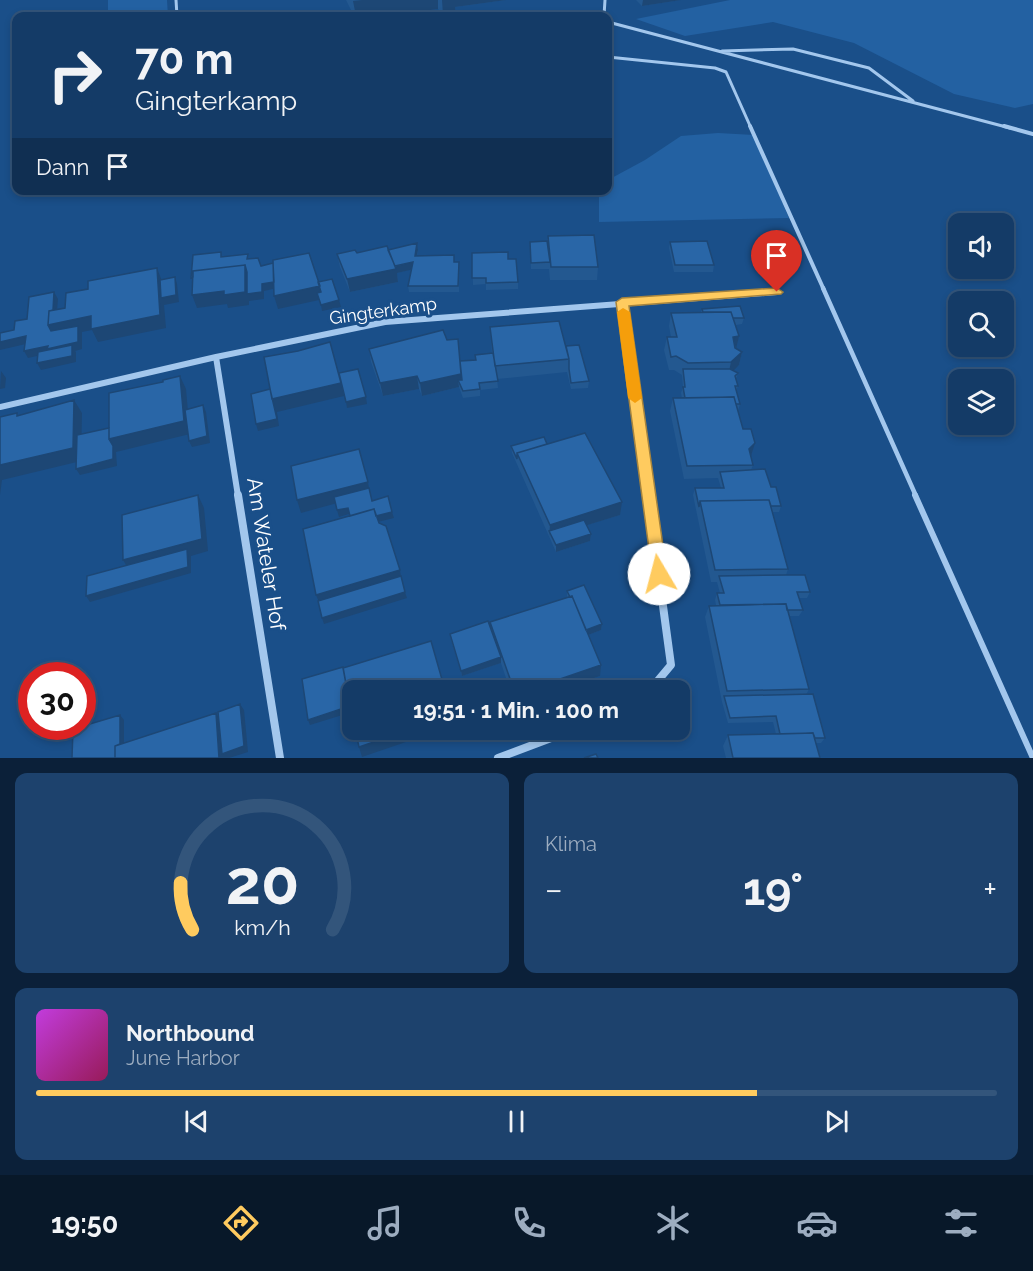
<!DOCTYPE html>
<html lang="de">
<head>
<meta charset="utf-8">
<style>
	body { margin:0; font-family:Raleway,sans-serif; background:#1d426d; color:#f1f3f6; height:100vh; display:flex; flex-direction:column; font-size:22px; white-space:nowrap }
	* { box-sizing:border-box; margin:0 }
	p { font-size:20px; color:#9dadc0 }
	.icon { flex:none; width:33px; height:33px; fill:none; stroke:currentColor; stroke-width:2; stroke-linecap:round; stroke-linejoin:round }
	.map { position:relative; height:758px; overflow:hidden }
	.details { display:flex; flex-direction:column; gap:15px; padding:15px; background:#0b2039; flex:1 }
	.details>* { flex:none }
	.guide { position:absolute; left:12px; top:12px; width:600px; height:183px; border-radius:12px; box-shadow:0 3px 9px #0003,0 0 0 2px #33557b; background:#143b67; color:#f1f3f6; overflow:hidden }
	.controls { position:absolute; left:948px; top:213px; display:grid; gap:12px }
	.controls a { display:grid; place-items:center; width:66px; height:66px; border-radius:12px; background:#143b67; box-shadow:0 3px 9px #0003,0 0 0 2px #33557b; font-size:30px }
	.speed { position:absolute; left:18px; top:662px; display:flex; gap:12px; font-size:30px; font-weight:700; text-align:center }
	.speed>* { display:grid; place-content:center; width:78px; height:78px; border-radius:50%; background:#143b67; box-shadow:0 3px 9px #0003,0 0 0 2px #33557b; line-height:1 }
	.speed .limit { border:9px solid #d22; background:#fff; color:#111 }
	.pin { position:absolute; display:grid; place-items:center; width:51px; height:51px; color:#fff; margin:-62px -26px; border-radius:50% 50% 50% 0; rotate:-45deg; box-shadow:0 0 6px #0007 }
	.pin .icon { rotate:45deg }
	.me { position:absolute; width:66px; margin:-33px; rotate:352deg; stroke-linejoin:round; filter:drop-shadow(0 0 4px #0008) }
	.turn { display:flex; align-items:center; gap:21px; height:126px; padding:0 24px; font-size:27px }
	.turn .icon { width:78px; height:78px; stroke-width:2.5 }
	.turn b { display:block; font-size:42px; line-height:51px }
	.then { display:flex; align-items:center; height:57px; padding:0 24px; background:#0003; gap:12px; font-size:22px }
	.big { font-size:45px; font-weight:700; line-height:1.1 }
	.details .widget { flex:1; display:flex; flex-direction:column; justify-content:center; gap:9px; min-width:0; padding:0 21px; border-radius:12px; background:#1d426d }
	.details .dial { align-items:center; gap:0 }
	.dial svg { height:156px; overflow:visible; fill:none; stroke:#33557b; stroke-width:7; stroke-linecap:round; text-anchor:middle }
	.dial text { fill:#f1f3f6; stroke:none }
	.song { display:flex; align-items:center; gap:18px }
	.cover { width:72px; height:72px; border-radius:9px; background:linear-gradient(135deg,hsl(290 70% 55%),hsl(330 70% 35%)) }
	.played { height:6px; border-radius:3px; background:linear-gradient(90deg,#ffcb5f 75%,#33557b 75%) }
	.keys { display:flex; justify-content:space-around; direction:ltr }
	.heat { display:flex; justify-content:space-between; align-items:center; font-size:33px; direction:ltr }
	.details .tiles { flex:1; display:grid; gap:15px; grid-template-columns:1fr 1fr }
	.widget:last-child { grid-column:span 2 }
	.trip { position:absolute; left:342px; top:680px; width:348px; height:60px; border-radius:12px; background:#143b67; box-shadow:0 3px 9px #0003,0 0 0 2px #33557b; font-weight:700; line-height:60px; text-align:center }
	.menu { display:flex; height:96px; justify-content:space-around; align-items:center; background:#081829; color:#9dadc0 }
	.menu .icon { width:42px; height:42px }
	.menu .selected { color:#ffcb5f }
	.menu b { font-size:27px; color:#f1f3f6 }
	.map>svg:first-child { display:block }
</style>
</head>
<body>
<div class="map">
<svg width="1033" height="758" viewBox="0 0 1033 758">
	<rect width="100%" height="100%" fill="#1a4f89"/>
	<!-- green -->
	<path fill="#2361a2" d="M108,0H167L168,16H108Z
		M730,0H1033V104L1015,108L954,94L854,43L773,22L685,36L636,19Z
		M718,133L754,135L789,218L599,222V191L608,190V180L645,160L681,136Z"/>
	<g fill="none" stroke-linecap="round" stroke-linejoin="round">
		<!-- lane-far3 -->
		<path stroke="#a3c7ed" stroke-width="3" d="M176,0L177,16
			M541,16L569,13L582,16
			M604,16L605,0
			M608,22L1010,128
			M722,51L793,49L869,68L913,101
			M608,57L715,68L726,72L751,128"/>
		<!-- lane-far2 -->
		<path stroke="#a3c7ed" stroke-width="4" d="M750,126L824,290
			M1004,126L1033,134"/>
		<!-- lane-far1 -->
		<path stroke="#a3c7ed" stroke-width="4.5" d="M823,288L916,496"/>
		<!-- lane -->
		<path stroke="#a3c7ed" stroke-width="6" d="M915,495L1033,758"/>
		<!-- street-far1 -->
		<path stroke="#a3c7ed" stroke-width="6" d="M622,302L648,496
			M216,357L238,496
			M0,407L216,357L385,322L777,292"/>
		<!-- street -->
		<path stroke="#a3c7ed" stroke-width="8" d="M238,495L280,758
			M648,495L671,665L650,690
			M498,758L575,729"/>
	</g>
	<!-- wall -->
	<path fill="#235890" d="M346,0H506L455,7L456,14L443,15L438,9L383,16H354Z
		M636,0H681L642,6Z
		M548,236L598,267L597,280H550L549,269H531L530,242L547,243Z
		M670,242L714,265L713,272H674L669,248Z
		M417,243L418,250L417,256L454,262L459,269V292H409L408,286L412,269L397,273L398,282L350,292L340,267L337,254L388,250Z
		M472,253L508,259L518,282V289L486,290V284L473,285Z
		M702,309L744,318L742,324L736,325V349L742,352L739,365L733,370L738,373L736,379L738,386L736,391L740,404L738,411L753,465L751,470L771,487L781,506L779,512H772L788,569L786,575L810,592L807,598H799L803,610L799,616H789L809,689L806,695L825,738L821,743H816L820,758H726L723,746L728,735L776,734L773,722L728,723L722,702L705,617L709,606L716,605L715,600L717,593H720L717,582H711L693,495L695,488H721L718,478L684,479L670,411L673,398H682L681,393L683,387L682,375L674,370H669L664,350L667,337H671L669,326L671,313L701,312Z
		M490,327L566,346L589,381L588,388L571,389L567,372L497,379L498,388L480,390V396L463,398L459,387L422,396L419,389L383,396L371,362L369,349L461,368L492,353Z
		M547,444L620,515L587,525L591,534L590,541L556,552L512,453L511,446Z
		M567,591L602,624L601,630L588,635L600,676L559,690H510L501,663L462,676L451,640L450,634L491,629L490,622L567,598Z"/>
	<!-- shaded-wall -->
	<path fill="#1d4775" d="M362,0H438V9L383,16H356L353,1Z
		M442,0H506L455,7L456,14L443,15Z
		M643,0H681L642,6Z
		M417,243L418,250L415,263V256Z
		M413,262L414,269L397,273L398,282L350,292L347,279Z
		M245,265L262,284L275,281L277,288L264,291V299L249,301V305L228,308L227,304L197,308L192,295Z
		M157,268L162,281L175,277L177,284L179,302L164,305L166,328L98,342L92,330L82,332V349L75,351L76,352V362L41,370L37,363L50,353L28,358L24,351L55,338L48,325L54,292L58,299L56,323L91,316Z
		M320,286L323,299L317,293L319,300L278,309L274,296Z
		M339,300L341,307L322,311L321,305Z
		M26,336L30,343L0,350V342Z
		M739,336L736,349L733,337Z
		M742,352L739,365L728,376L731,362Z
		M1,371L6,378L5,388L0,389Z
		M461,374L462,387L458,380L459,387L422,396L420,383Z
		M180,376L186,389L190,434L116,452L117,466L80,475L76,469Z
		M417,376L419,389L383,396L380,383Z
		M341,383L344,396L277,412L279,426L258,431L256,424L272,399Z
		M366,397L367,404L347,408L346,402Z
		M74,400L82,413L81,461L2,480L0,495V454Z
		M203,405L206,412L210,443L192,447L189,441Z
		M755,443L751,456L749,449Z
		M368,482L370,494L301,513L297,500Z
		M198,495L204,508L208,551L191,556V573L90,602L86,596L131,573L123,560Z
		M622,502L620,515L552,536L549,531V537L550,525Z
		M348,508L349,514L339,517L337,510Z
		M392,512L394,518L353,528L351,522Z
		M591,534L590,541L556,552V545Z
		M400,570L402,583L321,607L316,595Z
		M405,592L407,598L324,624L322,618Z
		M602,624L601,630L583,637L584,631Z
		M501,657V663L462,676L461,671Z
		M601,665L600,676L559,690H528Z
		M240,704L244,710L248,752L229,758H219L216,713L223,724Z
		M351,706L352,712L310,725L308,720Z
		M120,715L124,720V758H120Z
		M412,729H444L362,757L359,747Z"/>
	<!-- building -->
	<path fill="#2966a7" stroke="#1d4775" stroke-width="1.5" d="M594,235L598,267H551L548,236Z
		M547,241L550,262L531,263L530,242Z
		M707,241L714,265H675L670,242Z
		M417,243L415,256L454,255V262H459L458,286H408L413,262L395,266L388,250Z
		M387,246L396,269L347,279L337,254L355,250L357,253Z
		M221,252V257L248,254L247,259L258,258L261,266L273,263L274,282L262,284V292L247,294V272L245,265L193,271V277L191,278L193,255Z
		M508,252V259H516L518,282L486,283V278H472V253Z
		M309,253L320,286L274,296L273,260Z
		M245,265V292L224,295V291L192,295L193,271Z
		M157,268L160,315L91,329V316L48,325L49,311L65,308L66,293L88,289V281Z
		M175,277L176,295L161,298L160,280Z
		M332,279L339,300L321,305L317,293L321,292L318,282Z
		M54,292L53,310L49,311L48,325L51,331L78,326V342L47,349L48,346L24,351L26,336L0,342V333L14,330L15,321L27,319L29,297Z
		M740,306L744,318H733L731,312H703L702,309Z
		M731,312L739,336L733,337L735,348L742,352L731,362L688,363L676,356L671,357L667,337H677L671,313Z
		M559,321L569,359L495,366L490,327Z
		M443,330L447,340L458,339L461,374L420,383L417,376L380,383L369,349Z
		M330,342L341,383L272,399L264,357L298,351Z
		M72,345V356L37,363L38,352Z
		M579,345L589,381L571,383L569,369V359L566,346Z
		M493,353L498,381L479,383L480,389L463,391L458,380H462L460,361L476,360L475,355Z
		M358,369L366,397L346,402L339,373Z
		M683,369H730L738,373L735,376L738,386H735L740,404H736L734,397L685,398L683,387H685Z
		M180,376L184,421L109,439V393L163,382V380Z
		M270,389L277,419L256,424L251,394Z
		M734,397L743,429H751L755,443L749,449L753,465L687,466L673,398Z
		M74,400L73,448L0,465V417L17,413V416Z
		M203,405L207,436L189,441L185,410Z
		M109,428V439L113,446V459L76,469L77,435Z
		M585,433L622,502L550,525L517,453Z
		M544,437L547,444L517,453V459L511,446Z
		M359,449L368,482L297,500L291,466Z
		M765,469L771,487H776L781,506H771L769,500L700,501L699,507L695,488H724L720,472Z
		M369,488L372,501L388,496L392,512L376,516L374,509L350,516L348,508L337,510L334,497Z
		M198,495L202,539L123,560L122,515Z
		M769,500L788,569L715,570L700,501Z
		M374,509L379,523L386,526L400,570L316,595L303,529Z
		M584,520L591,534L556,545L549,531Z
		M187,549L188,567L86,596L87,576Z
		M786,575H805L810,592H797L803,610H787L786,604L720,605L717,593H724L719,576Z
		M401,576L405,592L322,618L318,601Z
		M584,585L602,624L586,630L572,596L570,597L567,591Z
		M572,596L601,665L528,690H514L490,622Z
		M786,604L809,689L727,691L709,606Z
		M488,621L501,657L461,671L450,634Z
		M431,641L445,690H352V716L343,668Z
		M343,667L350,706L308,720L302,679Z
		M813,694L825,738H815L813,733L780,734L776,716L730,718L724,696Z
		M240,704L244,746L222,754L218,712Z
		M216,713L219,758H115V746Z
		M120,715V744L115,746V758H72L73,729Z
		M355,729H412L359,747Z
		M813,733L820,758H733L728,735Z
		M596,754L598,758H584Z"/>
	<!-- route -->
	<path fill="#ffcb5f" stroke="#a6843e" stroke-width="1.5" d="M777,288L783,292L781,294L629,306L667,574L665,579L659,581L653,579L616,302L622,298Z"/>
	<!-- slow -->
	<path fill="#f59e0b" d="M623,308L630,312L642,398L635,403L628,398L617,312Z"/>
	<g text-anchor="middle" stroke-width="6" stroke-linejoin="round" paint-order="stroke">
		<!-- street labels -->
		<g font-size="18" fill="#fff" stroke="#1a4f89">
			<text transform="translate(383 311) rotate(-8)" y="6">Gingterkamp</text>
		</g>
		<!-- near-street labels -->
		<g font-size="21" fill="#fff" stroke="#1a4f89">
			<text transform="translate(266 554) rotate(81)" y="7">Am Wateler Hof</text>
		</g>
	</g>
</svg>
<div class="controls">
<a><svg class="icon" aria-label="sound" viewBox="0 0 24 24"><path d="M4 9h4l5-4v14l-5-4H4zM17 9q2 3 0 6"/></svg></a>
<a><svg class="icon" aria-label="search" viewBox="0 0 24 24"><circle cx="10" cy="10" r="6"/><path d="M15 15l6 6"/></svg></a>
<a><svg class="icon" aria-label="layers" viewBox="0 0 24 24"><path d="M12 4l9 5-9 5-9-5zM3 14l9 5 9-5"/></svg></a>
</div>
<div class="speed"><div class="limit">30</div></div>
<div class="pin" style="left:777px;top:292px;background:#d93025"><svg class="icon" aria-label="arrive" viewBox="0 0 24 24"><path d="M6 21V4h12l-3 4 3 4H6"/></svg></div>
<svg class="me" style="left:659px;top:574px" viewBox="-20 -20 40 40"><circle r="19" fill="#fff"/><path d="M0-13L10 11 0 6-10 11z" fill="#ffcb5f"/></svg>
<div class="trip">19:51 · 1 Min. · 100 m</div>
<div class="guide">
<div class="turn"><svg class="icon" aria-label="right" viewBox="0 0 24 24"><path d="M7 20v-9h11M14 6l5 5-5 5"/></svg><div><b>70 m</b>Gingterkamp</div></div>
<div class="then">Dann<svg class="icon" aria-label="arrive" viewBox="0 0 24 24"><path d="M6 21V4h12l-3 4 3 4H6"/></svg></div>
</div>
</div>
<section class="details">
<div class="tiles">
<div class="widget dial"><svg viewBox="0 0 100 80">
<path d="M14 69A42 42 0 1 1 86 69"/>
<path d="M14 69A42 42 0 0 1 8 45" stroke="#ffcb5f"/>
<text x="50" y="56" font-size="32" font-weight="700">20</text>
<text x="50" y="72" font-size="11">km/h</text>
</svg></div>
<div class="widget"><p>Klima</p>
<div class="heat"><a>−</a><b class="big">19°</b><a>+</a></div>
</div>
<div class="widget">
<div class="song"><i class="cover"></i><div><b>Northbound</b><p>June Harbor</p></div></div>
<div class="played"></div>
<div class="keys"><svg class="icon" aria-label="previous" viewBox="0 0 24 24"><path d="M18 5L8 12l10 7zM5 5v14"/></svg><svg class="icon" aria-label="pause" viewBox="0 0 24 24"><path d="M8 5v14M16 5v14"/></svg><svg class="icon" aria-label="next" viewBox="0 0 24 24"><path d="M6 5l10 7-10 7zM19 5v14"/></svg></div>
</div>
</div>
</section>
<nav class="menu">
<b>19:50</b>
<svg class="icon selected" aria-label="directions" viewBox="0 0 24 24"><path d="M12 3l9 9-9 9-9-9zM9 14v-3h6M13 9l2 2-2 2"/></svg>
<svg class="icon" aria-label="music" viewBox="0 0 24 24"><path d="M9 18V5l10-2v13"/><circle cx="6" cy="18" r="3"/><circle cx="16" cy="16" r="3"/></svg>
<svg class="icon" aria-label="phone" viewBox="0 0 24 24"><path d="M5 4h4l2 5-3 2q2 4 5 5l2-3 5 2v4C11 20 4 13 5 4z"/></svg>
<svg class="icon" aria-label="climate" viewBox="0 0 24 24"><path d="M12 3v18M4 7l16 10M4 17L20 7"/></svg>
<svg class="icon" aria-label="car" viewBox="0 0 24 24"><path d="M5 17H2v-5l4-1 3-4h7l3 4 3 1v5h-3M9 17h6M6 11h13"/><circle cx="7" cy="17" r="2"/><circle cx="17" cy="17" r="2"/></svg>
<svg class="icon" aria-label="filters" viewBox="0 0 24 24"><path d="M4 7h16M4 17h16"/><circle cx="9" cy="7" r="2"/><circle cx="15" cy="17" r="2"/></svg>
</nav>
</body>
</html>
